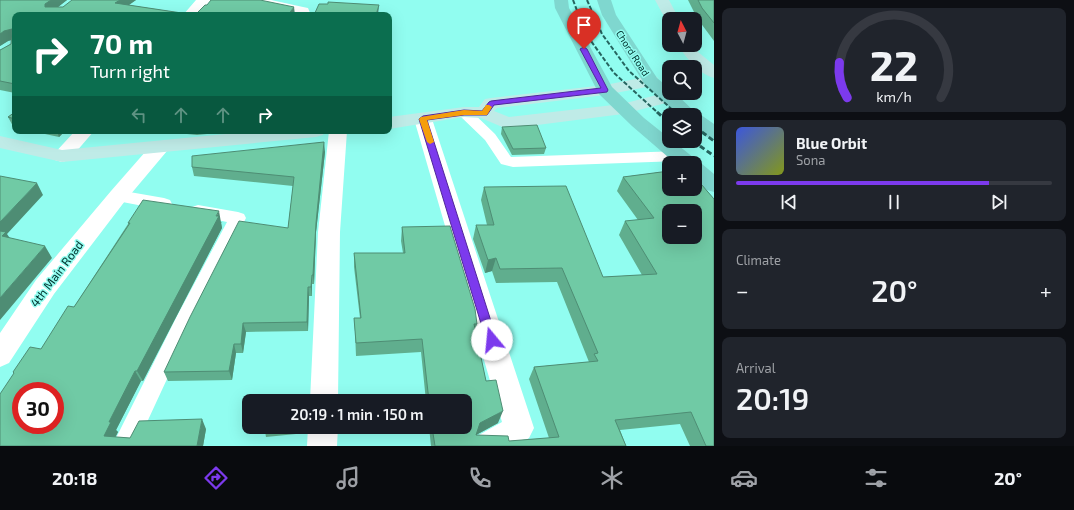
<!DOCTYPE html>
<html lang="en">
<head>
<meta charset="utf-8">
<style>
	body { margin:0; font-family:"Exo 2",sans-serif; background:#20242c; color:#f1f3f6; height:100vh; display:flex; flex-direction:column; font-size:15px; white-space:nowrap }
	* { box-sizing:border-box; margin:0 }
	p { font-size:13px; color:#9ea1a6 }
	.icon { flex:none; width:22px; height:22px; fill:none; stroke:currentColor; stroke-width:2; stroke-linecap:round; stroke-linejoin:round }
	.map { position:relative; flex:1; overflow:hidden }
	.side { display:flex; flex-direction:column; gap:8px; padding:8px; background:#0d0f14; width:360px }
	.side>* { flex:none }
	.top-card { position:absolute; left:12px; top:12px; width:380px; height:122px; border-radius:8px; box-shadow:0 4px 16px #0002; background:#0b6e4f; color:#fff; overflow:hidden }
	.needle { width:26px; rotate:354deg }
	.tools { position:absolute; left:662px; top:12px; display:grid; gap:8px }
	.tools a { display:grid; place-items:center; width:40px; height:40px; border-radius:8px; background:#171b24; box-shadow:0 4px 16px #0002; font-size:20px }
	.speed { position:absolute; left:12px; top:382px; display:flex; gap:8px; font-size:20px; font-weight:700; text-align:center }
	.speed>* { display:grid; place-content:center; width:52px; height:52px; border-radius:50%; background:#171b24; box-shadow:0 4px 16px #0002; line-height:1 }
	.speed .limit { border:6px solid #d22; background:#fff; color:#111 }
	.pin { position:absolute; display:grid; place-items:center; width:34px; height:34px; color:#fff; margin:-41px -17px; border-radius:50% 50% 50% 0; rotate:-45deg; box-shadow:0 0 4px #0007 }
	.pin .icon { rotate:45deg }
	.me { position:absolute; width:44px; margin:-22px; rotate:343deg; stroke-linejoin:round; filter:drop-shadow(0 0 3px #0008) }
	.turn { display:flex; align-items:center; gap:14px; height:84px; padding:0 12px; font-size:18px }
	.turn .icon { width:52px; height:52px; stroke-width:2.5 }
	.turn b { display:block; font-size:28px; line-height:34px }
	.lanes { display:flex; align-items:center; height:38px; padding:0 12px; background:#0003; justify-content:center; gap:20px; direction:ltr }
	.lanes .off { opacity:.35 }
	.big { font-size:30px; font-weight:600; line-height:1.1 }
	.side .tile { flex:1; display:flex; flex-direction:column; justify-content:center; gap:6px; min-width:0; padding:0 14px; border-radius:8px; background:#20242c }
	.side .dial { align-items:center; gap:0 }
	.dial svg { height:104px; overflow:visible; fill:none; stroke:#363941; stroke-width:7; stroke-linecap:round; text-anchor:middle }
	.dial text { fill:#f1f3f6; stroke:none }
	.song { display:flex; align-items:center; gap:12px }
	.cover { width:48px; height:48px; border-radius:6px; background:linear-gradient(135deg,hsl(230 70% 55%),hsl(70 70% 35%)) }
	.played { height:4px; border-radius:2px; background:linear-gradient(90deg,#7c3aed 80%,#363941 80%) }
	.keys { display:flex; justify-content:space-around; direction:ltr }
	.heat { display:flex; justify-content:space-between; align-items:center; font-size:22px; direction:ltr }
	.trip { position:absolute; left:242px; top:394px; width:230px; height:40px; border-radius:8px; background:#171b24; box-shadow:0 4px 16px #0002; font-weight:600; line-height:40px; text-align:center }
	.tab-bar { display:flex; height:64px; justify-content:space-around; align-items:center; background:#090b0e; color:#9ea1a6 }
	.tab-bar .icon { width:28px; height:28px }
	.tab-bar .on { color:#7c3aed }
	.tab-bar b { font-size:18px; color:#f1f3f6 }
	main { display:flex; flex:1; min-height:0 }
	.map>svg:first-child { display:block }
</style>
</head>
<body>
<main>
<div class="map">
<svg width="714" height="446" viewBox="0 0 714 446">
	<rect width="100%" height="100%" fill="#91fdf0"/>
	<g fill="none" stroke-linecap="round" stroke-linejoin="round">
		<!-- lane -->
		<path fill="#fff" fill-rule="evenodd" d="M464,108L469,109L495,134L511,157L679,151L684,153L687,156L684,159L679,161L513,167L501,164L485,140L459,115L457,112L459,109Z
			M118,190L164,198L170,200L172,204L170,208L164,210L112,200L110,196L112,192Z
			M198,205L238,212L244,214L246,218L192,325L136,446H112L176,318L227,222L192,215L190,211L192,207Z"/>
		<!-- street -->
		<path fill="#fff" fill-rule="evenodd" d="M196,0H211L198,15H183Z
			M244,0H271L303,7L308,8L311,15H297L246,3Z
			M423,114L429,115L432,119L534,428L529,438L516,446H473L477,436L502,422L414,119L417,115Z
			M75,131H94L69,160L62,162L55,160L52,156Z
			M329,131H347L340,232L338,401H310L318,232Z
			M160,141L167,143L170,147L167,151L125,201L54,294L9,363L0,367V333L36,280L111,191L153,143Z
			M308,427H338L337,446H307Z"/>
		<!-- secondary -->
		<path fill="#bfebe7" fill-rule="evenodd" d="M655,0H669L679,19H669V23L667,22Z
			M678,45H694L698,52L714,65V78C699,74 686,58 678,45Z
			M651,76L657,77L659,81L657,85L605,95L497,108L494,111L509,117L622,104L668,92L674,93L677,97L674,101L623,114L507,129L481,118L464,117L389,129V117L464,107H479L485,99L491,98L605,85Z
			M257,131H325L323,135L316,137L62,162L0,148V136L62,150Z"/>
		<!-- primary -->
		<path fill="#7fd7cf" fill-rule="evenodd" d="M554,0H568L569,8L612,87L644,118L669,138V141H673L694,158L697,163L702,164L714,174V192L707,190L695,180V163H675L632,126L599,94L555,8Z
			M597,0H611L616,15L657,78L669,88V93H675L697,114L701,115L714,124V139L707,137L695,128V115H678L645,85L602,15Z"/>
		<!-- rail-far1 -->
		<path stroke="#25655f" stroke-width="2" stroke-dasharray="4.5 2" stroke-linecap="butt" d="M573,0L586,34L614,73L658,113
			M587,0L602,34L629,71L676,113"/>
		<!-- rail -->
		<path stroke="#25655f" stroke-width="3" stroke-dasharray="5.5 3" stroke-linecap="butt" d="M657,112L669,123
			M675,112L678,115
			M695,127L714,141
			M693,141L714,156"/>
	</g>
	<!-- wall -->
	<path fill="#60ae8e" d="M0,0H67L58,7H63L136,0L128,5L195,15H295H15V93L0,90V50L2,49L11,44V40L8,41L0,46Z
		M688,0H714V41L697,18Z
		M15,112V128H14L8,117Z
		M502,127L546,148L544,154L512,155L501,134Z
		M31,131H65L59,137Z
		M157,131H219L217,133L197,135Z
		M325,152L316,232L314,284H312V296H309L308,331L246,332L243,353H236L232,380L168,381L164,372L288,228L293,186L194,176L192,167Z
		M669,171L714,446H690L680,424L620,430L626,446H431L429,427H465V401H426L421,352L356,356L355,332L354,318H360L354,267V253H403L401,241L402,227L477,324L475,331L486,381L498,423L476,435L509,441L549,438L529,379L534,367L589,362L557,282L496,283L492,271L485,273L473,239L476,225H487L481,200L484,187L603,277L642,275L619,235L625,221L638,220L617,191L623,177Z
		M222,222L221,223L222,228L143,381H141L116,430L118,432L115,437L130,438L206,429L203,446H0L14,374L13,372L41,349L74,307L128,224V223Z
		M307,427L306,433L266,437L265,431Z"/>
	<!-- shaded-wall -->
	<path fill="#4e8d74" d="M51,0H67L49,14L45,7V4Z
		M120,0H136L118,13L115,3Z
		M379,5L378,15H376Z
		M294,7L295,15H288Z
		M12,29L15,39L8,41L0,46V34L4,31Z
		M57,131H65L59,137Z
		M324,142L325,152L316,232L314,284L313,275L316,223Z
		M37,183L43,195L7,234L14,244L0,240V222Z
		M219,211L222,228L143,381L137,371Z
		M45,246L52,258L0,320V298Z
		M496,258L492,271L485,273L488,260Z
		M312,275V296L311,287Z
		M308,287L309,296L308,331L307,322Z
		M243,323L246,332L243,353L241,344Z
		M234,344L236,353L232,380L229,371Z
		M135,371L141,381L116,430L118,432L111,446L104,436L109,422Z
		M503,411L498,423L476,435L472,446L480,423Z
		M202,419L206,429L203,446H197Z"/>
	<!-- building -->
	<path fill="#70caa5" stroke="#4e8d74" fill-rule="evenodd" d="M0,0H51L45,4V7H63L72,0H120L115,3L195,15L205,5H207L211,0H260L294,7L288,15H15V84L0,81V50L2,49L11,44L12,29L4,31L0,34Z
		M698,0H714V23L702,8Z
		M328,2L379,5L376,15H314L319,4H328Z
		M15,112V119L8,117Z
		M537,125L546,148L513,149L502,127Z
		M324,142L316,223L313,275H312L311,287H308L307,322L243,323L241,344H234L229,371L164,372L190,317L239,221L288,228L294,177L192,167V156Z
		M669,171V189H695V177L714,199V446H706L691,412L615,420L626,446H435L432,427H465V401H429L422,339L356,343L354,318H361L354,253H405L402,227L450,226L475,309L477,324H474L486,381L496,380L503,411L480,423L476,435L508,436L509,441L559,437L534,367L598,361L594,354L598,353L562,268L500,269L496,258L488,260L476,225H494L484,187L566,186L603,277L657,274L625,221L654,218L623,177ZM669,211H695V237H669Z
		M0,176L37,183L0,222Z
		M143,200L219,211L216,216H219L137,371H135L109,422H111L104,436L130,438L139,421L202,419L197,446H0V394L14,373L13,372L30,347L41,349L68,306L74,307L130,223H128ZM21,391H55V425H21Z
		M0,231L6,232L2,236L45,246L0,298Z
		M312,397V401H270Z
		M265,427H305V428L265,431Z"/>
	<!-- route -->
	<path fill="#7c3aed" stroke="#51269a" d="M584,47L587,49L608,90L607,92L494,105L487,115H464L427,120L497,340L496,343L492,344L488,343L486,340L419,119L423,116L464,110L482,111L489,102L491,101L601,88L580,49Z"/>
	<!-- slow -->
	<path fill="#f59e0b" d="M486,105H489L492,107L487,115H464L427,120L434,142L430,144L427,142L419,119L421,117L464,110L482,111Z"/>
	<g text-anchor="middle" stroke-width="3" stroke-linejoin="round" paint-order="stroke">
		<!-- far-street labels -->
		<g font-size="10" fill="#00312d" stroke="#91fdf0">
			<text transform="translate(633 53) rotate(57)" y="4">Chord Road</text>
		</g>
		<!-- street labels -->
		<g font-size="12" fill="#00312d" stroke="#91fdf0">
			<text transform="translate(57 274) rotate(-53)" y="4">4th Main Road</text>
		</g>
	</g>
</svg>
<div class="tools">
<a><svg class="needle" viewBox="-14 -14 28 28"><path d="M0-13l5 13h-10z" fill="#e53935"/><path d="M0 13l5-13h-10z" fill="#9ea1a6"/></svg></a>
<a><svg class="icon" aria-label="search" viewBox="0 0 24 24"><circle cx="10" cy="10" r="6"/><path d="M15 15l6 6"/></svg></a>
<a><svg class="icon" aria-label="layers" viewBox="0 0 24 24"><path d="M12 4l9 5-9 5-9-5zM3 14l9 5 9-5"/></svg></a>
<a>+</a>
<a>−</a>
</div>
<div class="speed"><div class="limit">30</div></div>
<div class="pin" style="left:584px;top:49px;background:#d93025"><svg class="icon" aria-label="arrive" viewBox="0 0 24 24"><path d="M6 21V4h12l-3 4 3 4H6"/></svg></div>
<svg class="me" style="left:492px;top:340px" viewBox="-20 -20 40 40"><circle r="19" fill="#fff"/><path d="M0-13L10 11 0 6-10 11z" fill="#7c3aed"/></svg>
<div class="trip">20:19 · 1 min · 150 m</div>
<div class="top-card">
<div class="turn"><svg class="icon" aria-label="right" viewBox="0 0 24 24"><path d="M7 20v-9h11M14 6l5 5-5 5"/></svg><div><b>70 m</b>Turn right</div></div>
<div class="lanes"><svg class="icon off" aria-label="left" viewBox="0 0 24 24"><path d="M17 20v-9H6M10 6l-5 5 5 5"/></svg><svg class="icon off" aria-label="ahead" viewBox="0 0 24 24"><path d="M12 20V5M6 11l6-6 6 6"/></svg><svg class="icon off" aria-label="ahead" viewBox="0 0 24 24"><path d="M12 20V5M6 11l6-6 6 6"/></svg><svg class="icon" aria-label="right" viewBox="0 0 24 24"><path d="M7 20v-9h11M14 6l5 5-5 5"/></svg></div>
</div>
</div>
<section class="side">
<div class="tile dial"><svg viewBox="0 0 100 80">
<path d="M14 69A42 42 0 1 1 86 69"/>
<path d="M14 69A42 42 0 0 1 8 42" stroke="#7c3aed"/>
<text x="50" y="56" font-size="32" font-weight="700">22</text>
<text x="50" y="72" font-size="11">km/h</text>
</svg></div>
<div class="tile">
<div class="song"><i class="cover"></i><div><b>Blue Orbit</b><p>Sona</p></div></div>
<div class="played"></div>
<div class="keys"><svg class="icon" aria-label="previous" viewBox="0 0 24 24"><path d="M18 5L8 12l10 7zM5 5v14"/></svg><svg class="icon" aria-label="pause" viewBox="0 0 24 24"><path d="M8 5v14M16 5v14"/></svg><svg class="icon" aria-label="next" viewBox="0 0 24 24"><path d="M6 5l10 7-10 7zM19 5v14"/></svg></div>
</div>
<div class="tile"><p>Climate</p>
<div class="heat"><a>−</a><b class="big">20°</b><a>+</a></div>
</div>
<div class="tile"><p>Arrival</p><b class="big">20:19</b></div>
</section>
</main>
<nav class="tab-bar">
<b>20:18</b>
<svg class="icon on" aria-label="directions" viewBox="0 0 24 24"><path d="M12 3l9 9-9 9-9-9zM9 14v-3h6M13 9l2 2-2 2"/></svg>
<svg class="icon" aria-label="music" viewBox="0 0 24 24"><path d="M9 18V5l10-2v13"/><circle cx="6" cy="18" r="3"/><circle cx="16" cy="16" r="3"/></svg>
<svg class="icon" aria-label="phone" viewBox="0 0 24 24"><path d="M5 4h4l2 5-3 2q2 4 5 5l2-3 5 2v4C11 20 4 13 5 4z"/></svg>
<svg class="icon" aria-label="climate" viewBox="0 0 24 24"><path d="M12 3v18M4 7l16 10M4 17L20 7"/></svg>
<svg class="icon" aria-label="car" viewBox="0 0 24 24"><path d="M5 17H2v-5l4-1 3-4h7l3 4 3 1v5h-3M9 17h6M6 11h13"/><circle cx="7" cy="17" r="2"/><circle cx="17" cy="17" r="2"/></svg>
<svg class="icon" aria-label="filters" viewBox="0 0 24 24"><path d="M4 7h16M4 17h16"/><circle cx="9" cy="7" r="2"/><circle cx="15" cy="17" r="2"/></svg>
<b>20°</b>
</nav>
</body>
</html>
